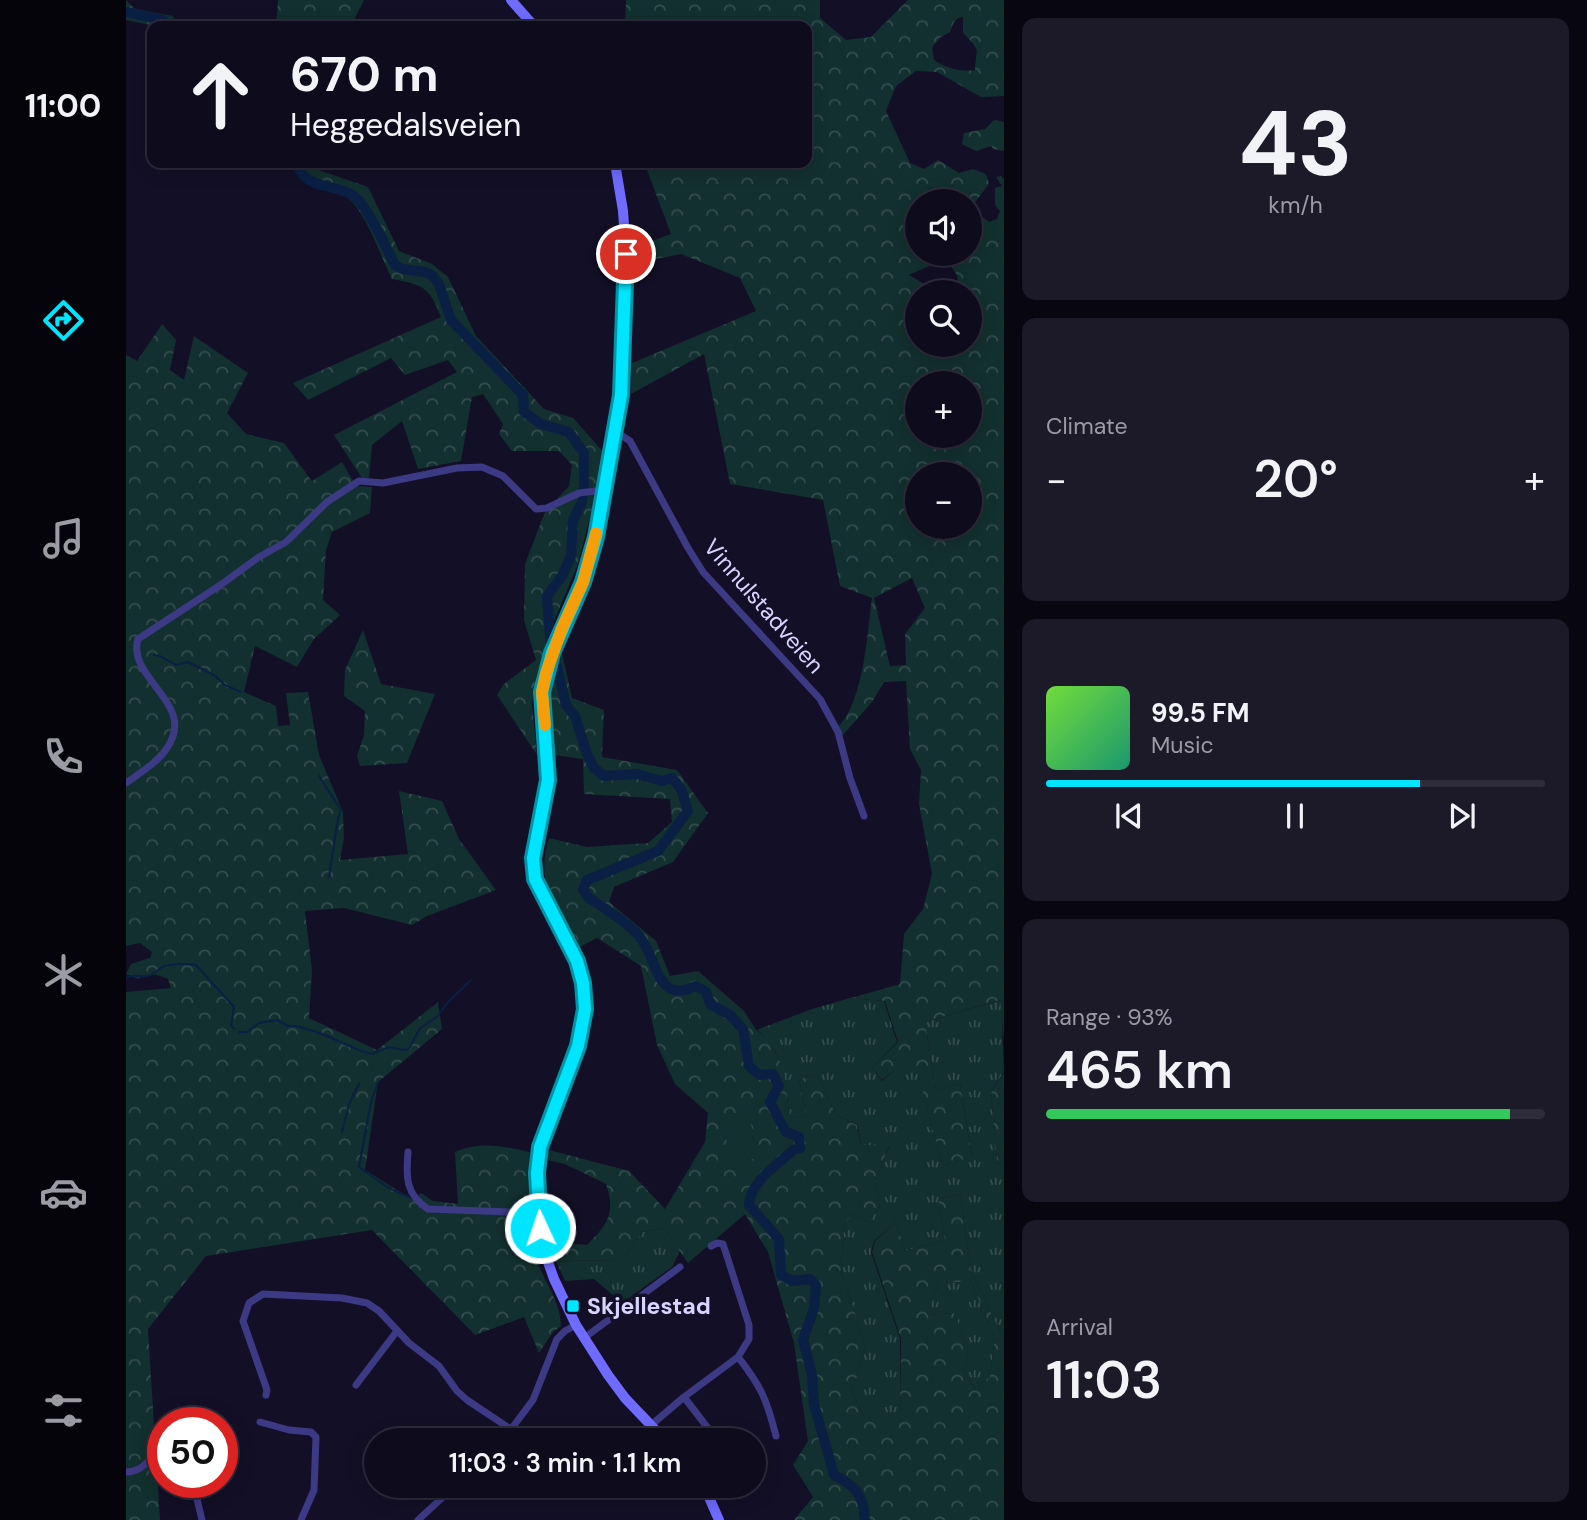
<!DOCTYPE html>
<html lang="en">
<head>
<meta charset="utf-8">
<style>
	body { margin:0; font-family:"DM Sans",sans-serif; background:#1c1929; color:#f1f3f6; height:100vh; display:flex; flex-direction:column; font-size:26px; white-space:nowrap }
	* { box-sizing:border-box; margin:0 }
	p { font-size:23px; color:#9b9ba3 }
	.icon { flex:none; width:38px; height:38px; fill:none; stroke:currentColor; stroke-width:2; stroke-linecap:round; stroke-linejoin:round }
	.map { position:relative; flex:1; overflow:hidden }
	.details { display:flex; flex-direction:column; gap:18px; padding:18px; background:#08060f; width:583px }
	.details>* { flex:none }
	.top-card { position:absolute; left:21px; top:21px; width:665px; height:147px; border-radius:14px; box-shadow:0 4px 18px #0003,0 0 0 2px #2e2b3b; background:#0e0b1c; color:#f1f3f6; overflow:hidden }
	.fabs { position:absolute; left:779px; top:189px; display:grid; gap:14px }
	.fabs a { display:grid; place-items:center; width:77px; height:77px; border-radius:50%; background:#0e0b1c; box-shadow:0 4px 18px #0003,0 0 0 2px #2e2b3b; font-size:35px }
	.speed { position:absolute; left:21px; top:1407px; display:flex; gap:14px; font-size:35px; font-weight:700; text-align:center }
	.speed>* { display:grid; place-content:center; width:91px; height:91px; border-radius:50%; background:#0e0b1c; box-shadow:0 4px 18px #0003,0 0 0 2px #2e2b3b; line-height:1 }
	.speed .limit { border:10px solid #d22; background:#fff; color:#111 }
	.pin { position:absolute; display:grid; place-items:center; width:60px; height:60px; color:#fff; margin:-30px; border:4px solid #fff; border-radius:50%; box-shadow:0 2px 7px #0007 }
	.me { position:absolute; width:77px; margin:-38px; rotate:357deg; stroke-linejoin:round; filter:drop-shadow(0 0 5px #0008) }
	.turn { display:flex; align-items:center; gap:24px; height:147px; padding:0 28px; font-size:32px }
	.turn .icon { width:91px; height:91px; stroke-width:2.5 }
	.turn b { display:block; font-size:49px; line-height:60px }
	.big { font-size:52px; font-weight:600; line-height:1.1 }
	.details .card { flex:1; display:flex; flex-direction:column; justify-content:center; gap:10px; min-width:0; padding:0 24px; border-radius:14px; background:#1c1929 }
	.details .dial { align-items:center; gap:0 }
	.dial b { font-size:91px; line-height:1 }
	.song { display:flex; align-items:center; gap:21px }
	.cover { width:84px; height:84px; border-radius:10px; background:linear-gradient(135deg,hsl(100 70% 55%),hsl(160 70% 35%)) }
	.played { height:7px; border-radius:4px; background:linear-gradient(90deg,#00e5ff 75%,#2e2b3b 75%) }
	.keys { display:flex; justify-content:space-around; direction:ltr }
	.heat { display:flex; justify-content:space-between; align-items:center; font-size:38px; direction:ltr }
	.charge { height:10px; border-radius:5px; background:linear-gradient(90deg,#34c759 93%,#2e2b3b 0) }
	.trip { position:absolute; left:238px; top:1428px; width:402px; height:70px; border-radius:35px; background:#0e0b1c; box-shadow:0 4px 18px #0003,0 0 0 2px #2e2b3b; font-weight:600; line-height:70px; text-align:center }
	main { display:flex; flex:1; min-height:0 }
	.tabs { display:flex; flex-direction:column; width:126px; justify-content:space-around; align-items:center; background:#06040b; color:#9b9ba3 }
	.tabs .icon { width:49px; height:49px }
	.tabs .selected { color:#00e5ff }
	.tabs b { font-size:32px; color:#f1f3f6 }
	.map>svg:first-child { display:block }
</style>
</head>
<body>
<main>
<nav class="tabs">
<b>11:00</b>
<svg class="icon selected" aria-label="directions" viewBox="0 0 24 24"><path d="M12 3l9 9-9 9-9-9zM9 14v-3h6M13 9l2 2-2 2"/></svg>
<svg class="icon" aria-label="music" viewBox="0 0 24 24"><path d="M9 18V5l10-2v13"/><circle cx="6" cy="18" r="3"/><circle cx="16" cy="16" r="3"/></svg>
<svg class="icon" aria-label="phone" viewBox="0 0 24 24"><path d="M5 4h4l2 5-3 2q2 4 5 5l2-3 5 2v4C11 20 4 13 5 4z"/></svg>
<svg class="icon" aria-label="climate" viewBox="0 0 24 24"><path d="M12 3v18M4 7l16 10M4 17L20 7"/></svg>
<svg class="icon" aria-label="car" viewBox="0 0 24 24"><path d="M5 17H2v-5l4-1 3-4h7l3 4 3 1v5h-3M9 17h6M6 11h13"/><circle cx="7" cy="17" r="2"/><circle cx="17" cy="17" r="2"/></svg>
<svg class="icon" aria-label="filters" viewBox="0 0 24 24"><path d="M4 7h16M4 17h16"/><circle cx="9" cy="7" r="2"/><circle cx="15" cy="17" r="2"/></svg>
</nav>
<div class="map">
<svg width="879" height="1520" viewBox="0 0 879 1520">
	<defs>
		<pattern id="grass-tufts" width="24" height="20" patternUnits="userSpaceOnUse" patternTransform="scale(1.75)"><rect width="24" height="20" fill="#12302f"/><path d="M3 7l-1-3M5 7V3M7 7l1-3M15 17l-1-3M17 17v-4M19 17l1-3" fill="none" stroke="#344d4e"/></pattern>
		<pattern id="forest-crowns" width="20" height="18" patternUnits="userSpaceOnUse" patternTransform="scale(1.75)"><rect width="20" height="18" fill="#12302f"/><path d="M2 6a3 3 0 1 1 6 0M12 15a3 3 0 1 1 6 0" fill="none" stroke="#344d4e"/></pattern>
	</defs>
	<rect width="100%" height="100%" fill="#130f26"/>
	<!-- grass -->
	<path fill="url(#grass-tufts)" d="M724,998L758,1001L771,1042L746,1068L756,1081L787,1054L816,1165L846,1156L834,1084L810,1091L799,1022L875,1000L878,1071L865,1093L871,1163L878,1166V1329L874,1332L845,1271L834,1194L812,1199L819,1240L779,1251L770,1222L748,1241L745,1252L774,1339V1417L739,1418L726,1392L740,1347L715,1270L718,1224L728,1213L742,1222L754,1206L749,1181L763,1147L735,1145L732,1125L710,1115L691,1074L673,1079L680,1116L664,1118C659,1085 659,1052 631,1030L683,1010Z
		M538,1228L554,1251L546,1267L496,1303L468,1279L439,1281L430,1261L496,1260L516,1232Z
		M813,1282H845L869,1337L864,1377L849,1388L839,1374L842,1350L828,1313L801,1315Z"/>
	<!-- forest -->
	<path fill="url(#forest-crowns)" fill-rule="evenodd" d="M0,0L9,9L47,16L51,26H29L0,20Z
		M152,0H238L225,26H150Z
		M500,0H694V18L720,40L745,37L782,0H878V96L855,97L811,72L790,71L770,86L760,111L784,163L798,169L812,160L833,173L847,169L860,174L863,184L847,205L852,214L863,222L871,219L874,211L869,205V188L876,186L870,177L875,176L878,179V1041L874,1000L799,1022L810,1091L834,1084L846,1157L816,1165L787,1055L756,1080L746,1068L772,1042L759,1001L725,998L774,984L778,934L797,909L806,874L793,804L795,770L784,749L780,681L758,682L746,702L716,736L712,727C738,701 741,634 746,598L714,586L697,500L604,484L578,354L505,394L506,363L630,311L614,278L555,254L525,260L510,247L545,234L521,170L510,163H681V26H499ZM837,17V33C856,52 850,46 849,70C837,73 817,67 808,60L806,47L815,37L824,32C827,24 828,18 837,17ZM791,201H844V254H791ZM816,254L831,275L833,292H844V345H791V292L805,291L795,282L783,275L805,265ZM791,383H844V436H791ZM791,474H844V527H791ZM786,578L799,608L779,634L780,665L764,666L748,598Z
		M868,120L878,122V151L867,149L865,146L850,151L836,144L838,133L859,129Z
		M166,163H182L184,167L242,187L273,251L306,264L322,277L350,336L418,409L447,418L480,455L452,564L428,621L411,674L406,704L411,755L371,695L378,684L410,660L398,620L399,564L419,512L443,486L446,465L433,451H386L373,434L377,424L357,394L346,397L335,461L292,469L276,421L246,445L243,478H236L208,435L331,372L322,360L279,375L265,358L182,400L167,383L315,317C303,286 297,285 266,279C254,255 242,216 222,198C202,182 174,194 166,163Z
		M36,324L50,340L44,370L58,380L68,336L122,373L101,413L120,434L158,443L186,481L216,462L230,486L246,487L244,513L206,532L200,550L197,600L214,615L188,639L171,667L129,646L118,692L150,706L152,726L164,725L160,693L182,692L193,755L217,812L218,838L214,860L282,854L273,791L316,801L333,839L370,890L301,916L286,925L218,908L179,911L186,970L183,1018L251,1050L312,1002L316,1029L252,1082L239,1170L287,1200L295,1193L307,1201L332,1204L329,1152C355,1141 376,1146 403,1152C403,1187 401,1221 409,1255C416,1279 435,1301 435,1326L427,1332L413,1353L398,1317L349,1335L246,1230L80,1256L22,1329L34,1520H0V992L45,988L42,979C30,974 24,973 12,979L0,974L5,964L24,958L26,952L14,943L0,946V355L11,361Z
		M237,630L255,684L309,694L281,763L234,766L231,756L238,735L239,711L218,696L219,670Z
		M434,644L446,698L478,710L476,757L551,770L582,813L547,862L488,887L483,902L530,941L544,976L572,971L618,1011L630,1030L643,1040L657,1068L664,1118L680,1116L673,1079L691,1074L710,1115L731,1125L735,1145L763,1146L749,1181L754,1206L742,1222L728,1213L718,1224L715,1270L740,1347L726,1392L739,1418L774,1416L775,1339L746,1252L749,1241L770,1222L779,1251L819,1240L812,1199L834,1194L845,1271L874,1332L878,1329V1520H668L687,1497L667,1465L682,1441L668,1343L642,1252L619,1214L562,1263L538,1228L516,1232L496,1260L429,1261L425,1242L461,1245C482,1224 490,1213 480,1184L439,1164L421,1160L423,1150L503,1171L539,1209L579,1142L582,1113L549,1084L531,1045L515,966L471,938L452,948C431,910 408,883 423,838L461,847L522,843L546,822L544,799L458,794L457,759L428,755L422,703V680ZM813,1282H845L869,1337L864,1377L849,1388L839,1374L842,1350L828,1313L801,1315Z
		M878,1072V1166L871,1163L865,1093Z"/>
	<!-- pitch -->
	<path fill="#12302f" d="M621,1110L634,1157L607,1164L594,1117Z"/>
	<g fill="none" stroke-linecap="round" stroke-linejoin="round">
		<!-- stream -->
		<path stroke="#0a1f44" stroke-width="2" d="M28,655L34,656L50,665L62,662L88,675L99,685L115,692
			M193,776L215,810L212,818L203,877
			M0,978C9,973 13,978 22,976C27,975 32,970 36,967C43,964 61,963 70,965L108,1007L105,1025L108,1029
			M113,1032H121L133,1023L151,1020L162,1026H170L194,1033L235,1051L246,1054L263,1047L277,1050L283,1049L294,1028L311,1017L322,1002L345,980
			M252,1082L245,1102L233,1167L261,1187L283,1197
			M216,1132L223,1104L233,1084"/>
		<!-- river -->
		<path stroke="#0a1f44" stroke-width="10" d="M0,12L37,20L42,26
			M171,163C178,192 212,182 230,198C243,209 260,248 269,265L276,269L299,272L307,276L313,284L325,320L397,395L398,412L415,424L443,432L458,453V485L456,502L447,520L445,556L436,576L421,596L424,636L440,705L449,716L461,754L468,768L478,776L511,774L536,781L546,778L555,789L562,811L532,851L461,880L457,890L463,898C478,908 506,925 516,940C532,963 531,1004 570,986L580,992L584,1004L604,1015L617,1029L623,1066L634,1075L647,1074L653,1086L644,1102L660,1132L673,1137L674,1148L667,1150C652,1165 624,1181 623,1205L653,1239L655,1275L666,1281L684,1279L690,1285L688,1308L677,1340L686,1375L688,1404L708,1475C731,1487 737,1494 739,1520"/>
		<!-- minor -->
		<path stroke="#3d3a85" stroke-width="7" d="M490,432L504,441L562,548L577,572L694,699L712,732L724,778L738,816
			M0,783C14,773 32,762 41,748C72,703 0,679 12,639L93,586L133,557L160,542L201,502L233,481L257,483L331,468L356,467L377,476L410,509L421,508L453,493L478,490
			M282,1152C280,1176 279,1194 302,1209L414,1213
			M458,1338L554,1267
			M612,1357C635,1386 641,1400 650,1436
			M230,1385L271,1331
			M140,1395L141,1390L117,1321L123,1303L137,1294L216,1298L241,1303L253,1311L283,1343L313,1366L331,1391L341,1400L386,1430
			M558,1397L591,1440
			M134,1422L163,1430L185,1432L190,1437L188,1490L175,1520
			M524,1426L558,1397L612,1357L623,1339V1325L597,1244L591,1243L585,1246
			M377,1440L407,1400L431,1339L439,1331L450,1325
			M0,1472C21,1471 20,1457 37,1451
			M67,1482L76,1520
			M292,1520L329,1486"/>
		<!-- secondary -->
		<path stroke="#6f6bff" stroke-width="10" d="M385,0L408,26
			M489,163L497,211L500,254L495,395L467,550L457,582L426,653L418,681L417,704L422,780L407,858L409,879L413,890L444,947L454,972L459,996V1015L452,1046L417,1135L412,1158L411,1173L414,1229L417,1248L428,1279L450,1325L482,1375L499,1398L539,1440
			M578,1486L593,1520"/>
	</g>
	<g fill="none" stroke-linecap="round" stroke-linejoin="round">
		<!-- route casing -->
		<g stroke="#0095a6" stroke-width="18">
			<path id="route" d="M414,1228L411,1173L414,1147L452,1046L459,1009L457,983L451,961L409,879L407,858L422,780L416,692L426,653L457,582L470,537L495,395L500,254"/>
		</g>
		<!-- route -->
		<use href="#route" stroke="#00e5ff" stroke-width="12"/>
		<!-- slow -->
		<path stroke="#f59e0b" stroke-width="12" d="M419,725L416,692L420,673L436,628L457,582L470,533"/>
	</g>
	<!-- markers -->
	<rect fill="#00e5ff" stroke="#130f26" stroke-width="2.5" x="440" y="1299" width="14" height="14" rx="3.5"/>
	<g text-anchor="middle" stroke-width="7" stroke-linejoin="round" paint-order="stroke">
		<!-- street labels -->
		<g font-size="23" fill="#d9d4ff" stroke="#130f26">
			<text transform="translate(638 606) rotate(49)" y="8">Vinnulstadveien</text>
		</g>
		<!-- poi labels -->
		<g font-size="23" font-weight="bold" fill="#d9d4ff" stroke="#130f26" text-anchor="start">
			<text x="461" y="1314">Skjellestad</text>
		</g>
	</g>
</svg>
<div class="fabs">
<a><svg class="icon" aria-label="sound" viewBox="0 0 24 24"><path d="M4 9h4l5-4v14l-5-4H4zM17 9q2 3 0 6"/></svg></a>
<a><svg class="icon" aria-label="search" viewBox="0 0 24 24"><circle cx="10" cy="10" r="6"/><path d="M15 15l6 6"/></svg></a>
<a>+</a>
<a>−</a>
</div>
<div class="speed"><div class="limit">50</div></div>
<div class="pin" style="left:500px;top:254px;background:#d93025"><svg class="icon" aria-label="arrive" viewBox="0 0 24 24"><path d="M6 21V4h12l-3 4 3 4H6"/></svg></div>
<svg class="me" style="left:414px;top:1228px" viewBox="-20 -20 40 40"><circle r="17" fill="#00e5ff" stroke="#fff" stroke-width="3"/><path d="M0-11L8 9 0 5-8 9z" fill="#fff"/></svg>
<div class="trip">11:03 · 3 min · 1.1 km</div>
<div class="top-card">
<div class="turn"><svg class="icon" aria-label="ahead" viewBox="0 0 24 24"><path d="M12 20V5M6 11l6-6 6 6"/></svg><div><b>670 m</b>Heggedalsveien</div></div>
</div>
</div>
<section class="details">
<div class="card dial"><b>43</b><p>km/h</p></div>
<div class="card"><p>Climate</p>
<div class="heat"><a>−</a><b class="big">20°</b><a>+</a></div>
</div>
<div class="card">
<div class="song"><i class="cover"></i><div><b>99.5 FM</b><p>Music</p></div></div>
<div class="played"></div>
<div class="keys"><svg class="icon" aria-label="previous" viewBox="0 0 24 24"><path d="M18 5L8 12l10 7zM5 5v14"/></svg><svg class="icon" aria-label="pause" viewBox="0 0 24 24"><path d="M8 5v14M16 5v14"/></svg><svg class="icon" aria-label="next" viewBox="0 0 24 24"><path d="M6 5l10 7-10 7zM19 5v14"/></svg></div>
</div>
<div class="card"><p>Range · 93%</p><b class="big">465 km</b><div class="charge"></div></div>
<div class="card"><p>Arrival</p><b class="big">11:03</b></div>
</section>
</main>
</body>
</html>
